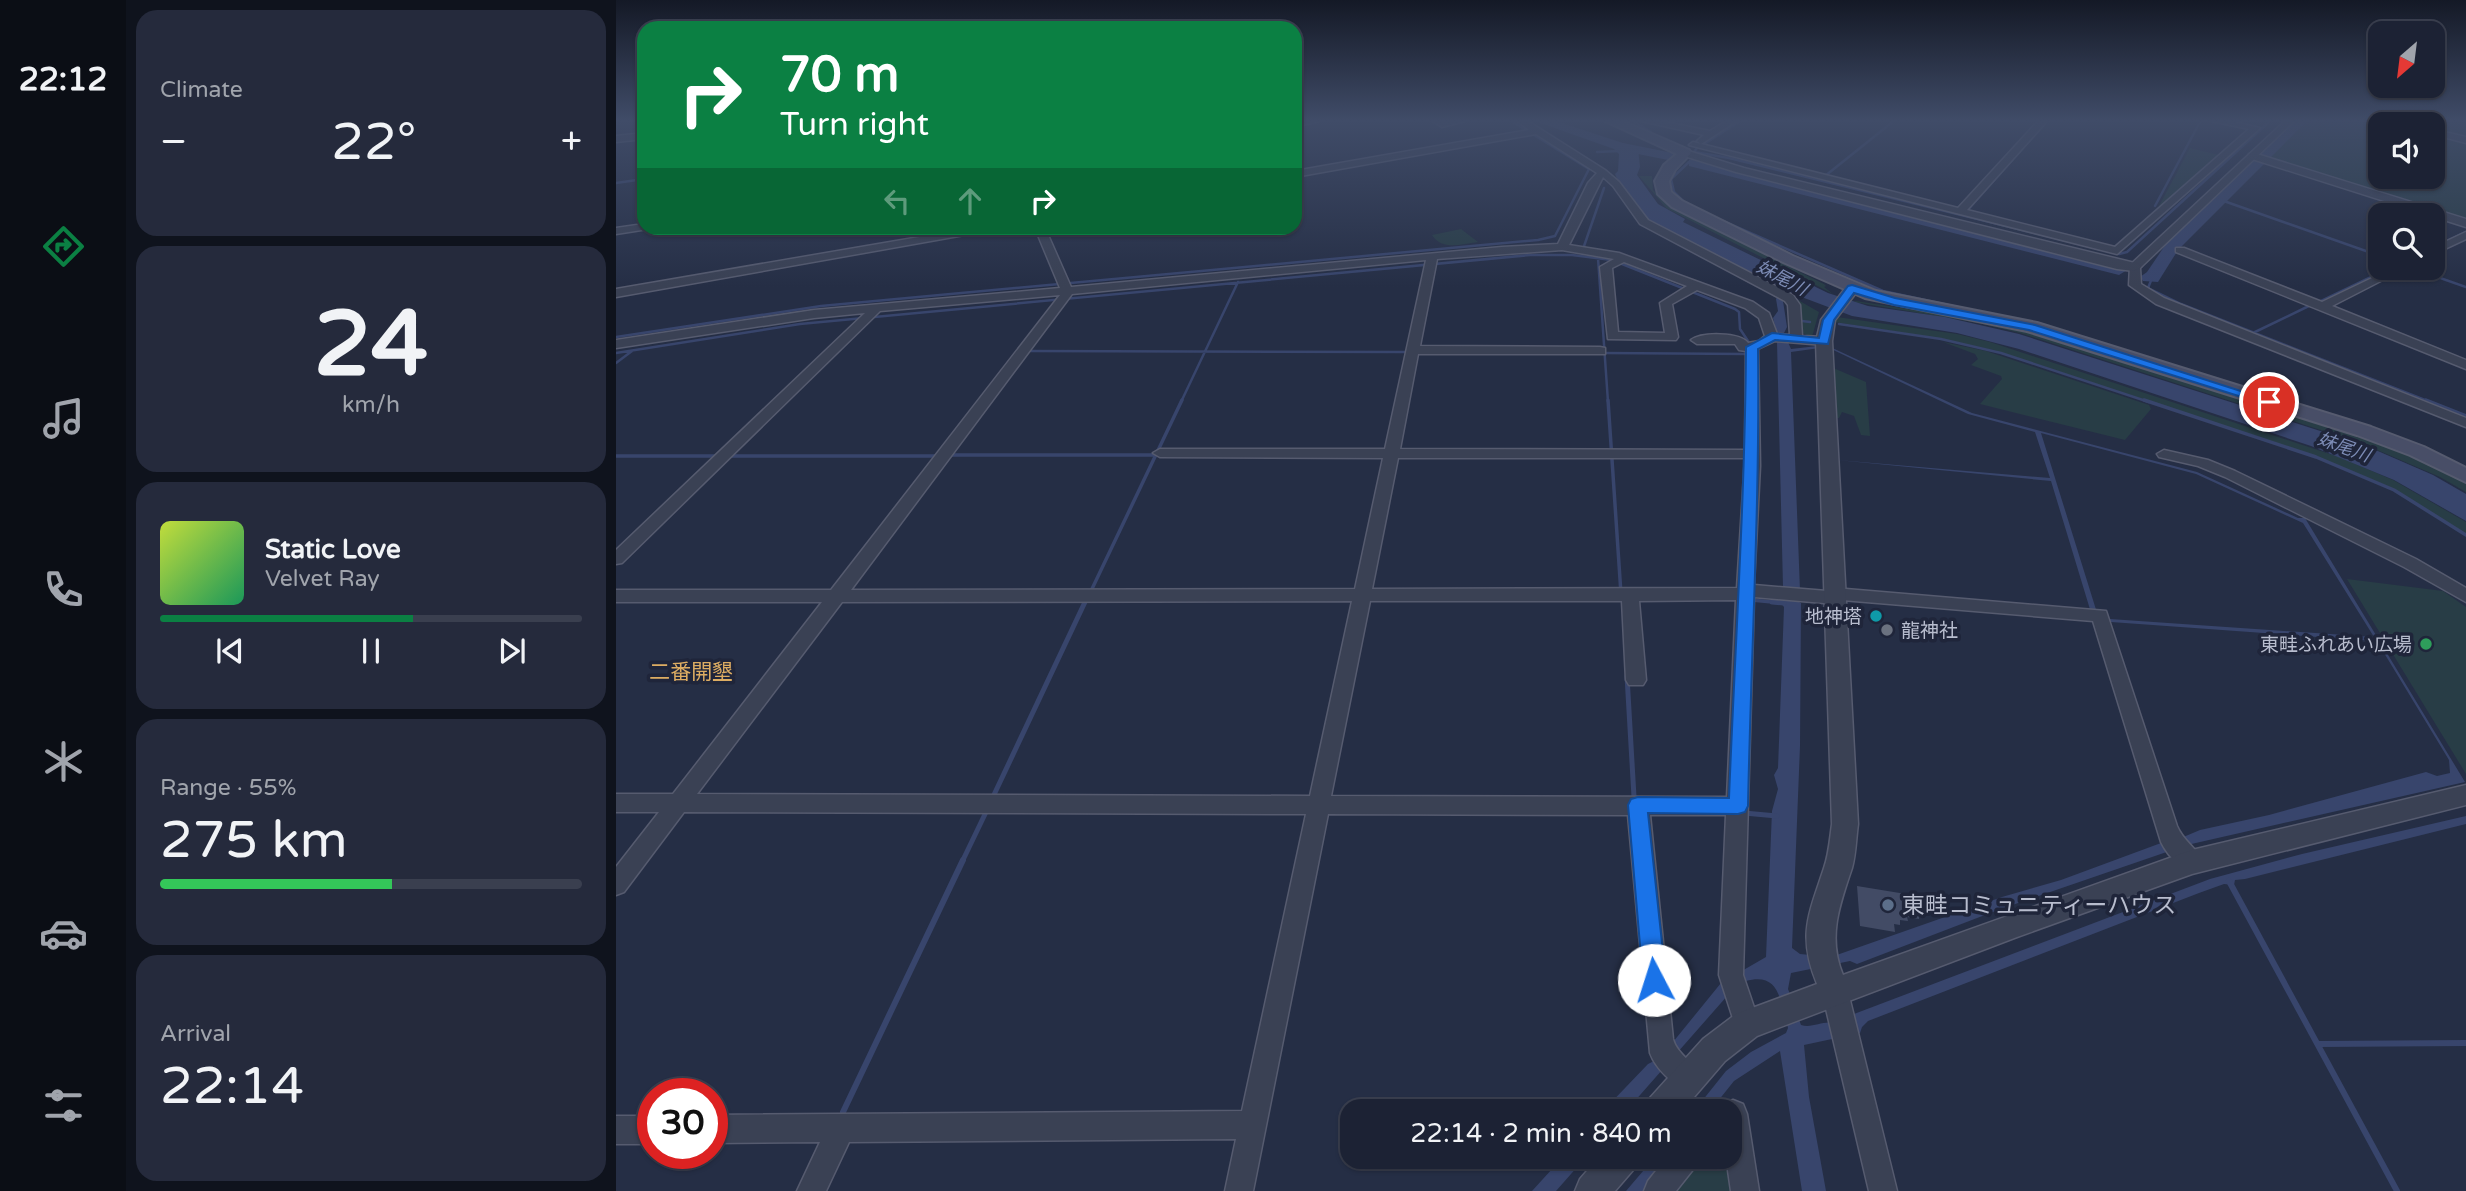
<!DOCTYPE html>
<html lang="en">
<head>
<meta charset="utf-8">
<style>
	body { margin:0; font-family:"Varela Round","Noto Sans JP",sans-serif; background:#252a3c; color:#f1f3f6; height:100vh; display:flex; flex-direction:column; font-size:26px; white-space:nowrap }
	* { box-sizing:border-box; margin:0 }
	p { font-size:23px; color:#a0a4ac }
	.icon { flex:none; width:38px; height:38px; fill:none; stroke:currentColor; stroke-width:2; stroke-linecap:round; stroke-linejoin:round }
	.map { position:relative; flex:1; overflow:hidden }
	.drawer { display:flex; flex-direction:column; gap:10px; padding:10px; background:#0f131d; width:490px }
	.drawer>* { flex:none }
	.banner { position:absolute; left:21px; top:21px; width:665px; height:214px; border-radius:21px; box-shadow:0 2px 5px #0004,0 0 0 2px #3a3f4f; background:#0b8043; color:#fff; overflow:hidden }
	.needle { width:46px; rotate:208deg }
	.controls { position:absolute; left:1752px; top:21px; display:grid; gap:14px }
	.controls a { display:grid; place-items:center; width:77px; height:77px; border-radius:14px; background:#1c2234; box-shadow:0 2px 5px #0004,0 0 0 2px #3a3f4f; font-size:35px }
	.speed { position:absolute; left:21px; top:1078px; display:flex; gap:14px; font-size:35px; font-weight:700; text-align:center }
	.speed>* { display:grid; place-content:center; width:91px; height:91px; border-radius:50%; background:#1c2234; box-shadow:0 2px 5px #0004,0 0 0 2px #3a3f4f; line-height:1 }
	.speed .limit { border:10px solid #d22; background:#fff; color:#111 }
	.pin { position:absolute; display:grid; place-items:center; width:60px; height:60px; color:#fff; margin:-30px; border:4px solid #fff; border-radius:50%; box-shadow:0 2px 7px #0007 }
	.me { position:absolute; width:77px; margin:-38px; rotate:355deg; stroke-linejoin:round; filter:drop-shadow(0 0 5px #0008) }
	.turn { display:flex; align-items:center; gap:24px; height:147px; padding:0 28px; font-size:32px }
	.turn .icon { width:91px; height:91px; stroke-width:2.5 }
	.turn b { display:block; font-size:49px; line-height:60px }
	.lanes { display:flex; align-items:center; height:66px; padding:0 28px; background:#0003; justify-content:center; gap:35px; direction:ltr }
	.lanes .off { opacity:.35 }
	.big { font-size:52px; font-weight:600; line-height:1.1 }
	.drawer .widget { flex:1; display:flex; flex-direction:column; justify-content:center; gap:10px; min-width:0; padding:0 24px; border-radius:21px; background:#252a3c }
	.drawer .dial { align-items:center; gap:0 }
	.dial b { font-size:91px; line-height:1 }
	.song { display:flex; align-items:center; gap:21px }
	.cover { width:84px; height:84px; border-radius:10px; background:linear-gradient(135deg,hsl(70 70% 55%),hsl(150 70% 35%)) }
	.played { height:7px; border-radius:4px; background:linear-gradient(90deg,#0b8043 60%,#3a3f4f 60%) }
	.keys { display:flex; justify-content:space-around; direction:ltr }
	.heat { display:flex; justify-content:space-between; align-items:center; font-size:38px; direction:ltr }
	.charge { height:10px; border-radius:5px; background:linear-gradient(90deg,#34c759 55%,#3a3f4f 0) }
	.trip { position:absolute; left:724px; top:1099px; width:402px; height:70px; border-radius:21px; background:#1c2234; box-shadow:0 2px 5px #0004,0 0 0 2px #3a3f4f; font-weight:600; line-height:70px; text-align:center }
	main { display:flex; flex:1; min-height:0 }
	.tab-bar { display:flex; flex-direction:column; width:126px; justify-content:space-around; align-items:center; background:#0b0e15; color:#a0a4ac }
	.tab-bar .icon { width:49px; height:49px }
	.tab-bar .current { color:#0b8043 }
	.tab-bar b { font-size:32px; color:#f1f3f6 }
	.map>svg:first-child { display:block }
</style>
</head>
<body>
<main>
<nav class="tab-bar">
<b>22:12</b>
<svg class="icon current" aria-label="directions" viewBox="0 0 24 24"><path d="M12 3l9 9-9 9-9-9zM9 14v-3h6M13 9l2 2-2 2"/></svg>
<svg class="icon" aria-label="music" viewBox="0 0 24 24"><path d="M9 18V5l10-2v13"/><circle cx="6" cy="18" r="3"/><circle cx="16" cy="16" r="3"/></svg>
<svg class="icon" aria-label="phone" viewBox="0 0 24 24"><path d="M5 4h4l2 5-3 2q2 4 5 5l2-3 5 2v4C11 20 4 13 5 4z"/></svg>
<svg class="icon" aria-label="climate" viewBox="0 0 24 24"><path d="M12 3v18M4 7l16 10M4 17L20 7"/></svg>
<svg class="icon" aria-label="car" viewBox="0 0 24 24"><path d="M5 17H2v-5l4-1 3-4h7l3 4 3 1v5h-3M9 17h6M6 11h13"/><circle cx="7" cy="17" r="2"/><circle cx="17" cy="17" r="2"/></svg>
<svg class="icon" aria-label="filters" viewBox="0 0 24 24"><path d="M4 7h16M4 17h16"/><circle cx="9" cy="7" r="2"/><circle cx="15" cy="17" r="2"/></svg>
</nav>
<section class="drawer">
<div class="widget"><p>Climate</p>
<div class="heat"><a>−</a><b class="big">22°</b><a>+</a></div>
</div>
<div class="widget dial"><b>24</b><p>km/h</p></div>
<div class="widget">
<div class="song"><i class="cover"></i><div><b>Static Love</b><p>Velvet Ray</p></div></div>
<div class="played"></div>
<div class="keys"><svg class="icon" aria-label="previous" viewBox="0 0 24 24"><path d="M18 5L8 12l10 7zM5 5v14"/></svg><svg class="icon" aria-label="pause" viewBox="0 0 24 24"><path d="M8 5v14M16 5v14"/></svg><svg class="icon" aria-label="next" viewBox="0 0 24 24"><path d="M6 5l10 7-10 7zM19 5v14"/></svg></div>
</div>
<div class="widget"><p>Range · 55%</p><b class="big">275 km</b><div class="charge"></div></div>
<div class="widget"><p>Arrival</p><b class="big">22:14</b></div>
</section>
<div class="map">
<svg width="1850" height="1191" viewBox="0 0 1850 1191">
	<rect width="100%" height="100%" fill="#252e45"/>
	<!-- green -->
	<path fill="#283d46" d="M1690,120H1770L1786,124H1764V177H1816L1817,132L1850,140V219L1652,157Z
		M1777,120H1850V139L1817,130L1816,124H1793Z
		M1574,148L1603,155L1548,207L1543,206Z
		M1023,176H1036L1037,190L1053,207L1208,284L1210,286L1208,287L1217,294L1050,208Z
		M845,229L862,242C845,244 826,251 816,235Z
		M1182,300L1203,312L1196,337L1184,332Z
		M1240,301L1409,327L1765,441L1850,480V492L1824,477L1745,443L1404,333L1362,323L1238,302Z
		M1221,317L1341,334L1374,342L1723,457L1777,480L1850,522V534L1772,486L1699,456L1381,351L1328,339L1218,322Z
		M1327,342L1370,351L1533,405L1535,409L1509,440L1364,404L1386,379L1385,376L1355,365L1362,359L1359,354Z
		M1215,367L1250,382L1254,436L1245,435L1238,416L1226,412L1223,418H1217Z
		M1731,579L1827,591L1850,607V774Z
		M1115,1143L1121,1191H1051L1077,1157H1115Z"/>
	<!-- water -->
	<path fill="#38456c" fill-rule="evenodd" d="M916,120H937L1022,148L1024,167L1021,175L1042,204L1069,219L1067,222L1212,293L1252,306L1329,317L1403,334L1748,445L1817,475L1850,494V521L1778,480L1695,446L1403,349L1341,333L1236,316L1175,293L1167,301L1171,327L1168,333L1175,349L1210,345L1356,413L1581,472L1682,518H1689L1849,782L1571,845L1382,910L1241,964L1234,961L1175,973L1172,989L1185,1025C1197,1029 1208,1019 1221,1024L1238,1014L1594,879L1686,854L1850,816V824L1629,879L1619,880L1618,885L1608,884L1583,893L1252,1021L1246,1027L1244,1033L1188,1045L1193,1097L1210,1191H1186L1164,1051L1118,1081L1094,1111H1078L1110,1071L1135,1052L1170,1033L1172,1028C1162,990 1162,967 1114,986L1112,995L1010,1111H987L1032,1064L1044,1058L1105,983L1150,957L1156,811L1162,789L1158,775L1162,768L1168,607L1163,601L1167,587L1161,342L1163,341L1157,318L1162,311L1160,299L1165,288L1046,227H1042L1028,218L1001,179L999,174L1002,171L1003,154L998,149ZM1211,347L1352,414L1419,432L1434,478L1221,460L1435,481L1545,843L1445,880L1386,897L1215,957L1184,954L1176,948L1184,746L1185,603L1179,600L1184,591L1175,352ZM1425,433L1580,474L1687,523L1758,637L1494,619L1482,616ZM1487,619L1495,622L1758,641L1762,643L1833,760L1834,773L1821,776L1810,772L1653,815L1584,830L1565,838Z
		M947,1157H970L940,1191H916Z
		M1039,1157H1056L1028,1191H1010Z"/>
	<g fill="none" stroke-linecap="round" stroke-linejoin="round">
		<!-- stream-far3 -->
		<path stroke="#38456c" stroke-width="2.5" d="M1015,120L1035,132
			M679,126L712,120
			M1085,146L1126,120
			M1081,148L1078,152L1113,158L1503,254L1511,252L1655,120
			M981,152L1003,151
			M1209,176L1279,120
			M0,183L28,179
			M1605,200L1764,256
			M1070,204L1058,192L1055,179L1073,162
			M1539,206L1585,120
			M1349,213L1432,120
			M1100,218L1267,291L1398,319
			M1816,248L1850,232
			M966,252L988,188
			M982,258L992,402
			M1796,268L1850,287
			M1536,278L1532,288L1565,304L1814,402
			M1701,303L1774,268
			M1186,321L1194,322
			M1223,324L1325,339L1385,353L1533,402
			M1639,332L1697,304
			M0,337L205,306L922,240L939,236L973,169L894,120
			M412,351L792,352
			M0,353L184,324L914,255H956L996,260L1119,309L1123,312L1124,329L1134,344
			M987,353L1130,354
			M0,363L16,351
			M565,402L622,282"/>
		<!-- stream-far2 -->
		<path stroke="#38456c" stroke-width="3.5" d="M992,400L1005,594
			M1528,400L1700,457L1778,490L1850,535
			M1810,400L1850,416
			M334,455H547
			M0,456H104
			M113,456H322
			M475,591L566,400
			M1135,600L1168,603
			M468,604L471,598"/>
		<!-- stream-far1 -->
		<path stroke="#38456c" stroke-width="5" d="M1156,602L1168,603
			M1011,676L1018,797
			M376,799L469,602
			M1128,813L1161,816
			M346,862L371,810"/>
		<!-- stream -->
		<path stroke="#38456c" stroke-width="6" d="M1613,881L1781,1191
			M1702,1044L1850,1043
			M227,1112L347,860"/>
		<!-- river -->
		<path fill="#38456c" fill-rule="evenodd" d="M1679,120H1692L1562,250L1542,282L1527,281L1524,277L1531,272L1550,244Z
			M1007,143L1057,153L1059,156L1052,160L1002,150V144Z
			M1078,159L1509,266L1511,270L1503,275L1073,166V160Z"/>
	</g>
	<!-- building -->
	<path fill="#424b65" d="M1241,886L1302,896L1303,919L1291,917L1292,921L1284,920V925L1278,924L1279,932L1244,926Z"/>
	<g fill="none" stroke-linecap="round" stroke-linejoin="round">
		<!-- minor casing -->
		<g stroke="#565b6f" stroke-width="3">
			<path id="minor" d="M707,120L679,127V121Z
				M815,120H853L826,127Z
				M900,120H910L989,170L1003,182L1032,220L1177,295L1184,305L1186,336L1208,337L1214,341L1208,345L1159,341L1142,349L1144,466L1138,585L1211,591L1218,588L1490,611L1561,826C1567,841 1581,848 1587,862L1584,869C1568,875 1552,856 1545,842L1477,621L1226,600L1219,604L1138,597L1127,975L1144,1025L1140,1034L1131,1038L1122,1034L1103,975L1110,815H1034L1057,1039C1061,1055 1080,1063 1086,1078L1082,1087L1073,1091C1057,1085 1040,1069 1034,1053L1012,815L712,814L637,1191H609L620,1139L233,1142L210,1191H181L204,1142L96,1143V1115L626,1111L690,814L68,812L8,892L0,895V867L43,812H0V794H57L206,602H0V590H215L444,295L264,311L6,563L0,564V550L249,313L198,318L0,348V340L198,310L444,288L419,228H429L455,287L886,247L942,244L972,183L981,173L920,134L679,177V171L913,130ZM987,177L997,186L1024,224L1169,301L1172,305L1174,335L1161,334L1153,313L1137,302L1003,253L953,245ZM946,250L998,259L984,267L992,339L1060,340L1062,337L1056,304L1081,290L1129,308L1143,318L1149,336L1143,341L1132,343C1124,332 1085,332 1075,340L1081,344H1119L1123,350L1130,351L1129,450L784,449L802,354H989V348L984,347L804,346L821,259ZM810,260L769,449H544L537,453L544,457L767,458L739,589L235,590L456,294ZM1008,262L1071,286L1044,303L1049,333L1002,332L996,268ZM782,458H1129L1121,588L756,589ZM1120,600L1111,797L715,796L754,601H1006L1010,680L1013,685H1027L1030,680L1023,601ZM736,601L694,796L81,794L226,602Z
				M1021,120H1039L1094,131L1112,120H1122L1085,144L1081,141L1088,135Z
				M1423,120H1432L1351,210L1499,247L1633,129L1590,120H1610L1644,128L1501,254L1073,145L1077,142L1342,208Z
				M1670,120H1679L1524,268L1525,284L1548,298L1850,418V427L1540,304L1513,285L1514,265Z
				M1769,120H1784L1792,124H1779Z
				M1816,129L1850,137V143L1816,134Z
				M28,224L32,229L0,234V228Z
				M356,228H376L371,231L0,297V289Z
				M1850,232V239L1816,255V248Z
				M1560,248H1568L1706,302L1777,268H1790L1716,306L1850,360V369L1560,252Z
				M1548,450L1592,460L1619,471L1800,559L1850,588V602L1788,567L1609,477L1582,466L1543,457L1541,454Z
				M1219,980L1228,983L1232,992L1281,1191H1253L1206,992L1210,983Z
				M1117,1100L1127,1104L1131,1114L1143,1191H1115L1110,1157H1115V1111H1103L1105,1105Z
				M0,1116H37V1144H0Z
				M1051,1157H1083L1079,1167L1060,1191H1028L1032,1181Z"/>
		</g>
		<!-- tertiary casing -->
		<g stroke="#565b6f" stroke-width="3">
			<path id="tertiary" d="M28,133V139L0,142V136Z
				M1069,150L1128,168L1523,264L1525,267L1518,271L1501,269L1120,172L1065,155V151Z
				M1633,154H1641L1850,219V227L1633,158Z
				M1236,285L1243,289L1219,320L1216,341L1242,824C1240,838 1240,854 1236,868C1224,904 1211,937 1227,975L1576,850L1850,785V805L1576,874L1401,937L1141,1036L1109,1061L1066,1111H1029L1033,1099L1087,1039L1120,1014L1201,984C1181,935 1193,914 1208,868C1213,854 1214,838 1216,824L1200,341L1205,320L1231,286Z
				M983,1157H1023L1018,1169L999,1191H959L964,1179Z"/>
		</g>
		<!-- secondary casing -->
		<g stroke="#565b6f" stroke-width="4">
			<path id="secondary" d="M987,120H1004L1073,150L1075,153L1059,170L1053,181L1055,192L1066,201L1177,256L1260,291L1421,323L1755,427L1808,447L1850,468V482L1794,455L1741,435L1411,331L1249,298L1167,262L1056,207L1042,194L1039,181L1048,165L1061,154Z"/>
		</g>
		<!-- minor -->
		<use href="#minor" fill="#3a4154" fill-rule="evenodd"/>
		<!-- tertiary -->
		<use href="#tertiary" fill="#3a4154" fill-rule="evenodd"/>
		<!-- secondary -->
		<use href="#secondary" fill="#484e67" fill-rule="evenodd"/>
	</g>
	<!-- sky -->
	<linearGradient id="sky" x2="0" y2="1"><stop stop-color="#141926"/><stop offset="0.42" stop-color="#404c68"/><stop offset="1" stop-color="#404c68" stop-opacity="0"/></linearGradient>
	<rect width="1850" height="287" fill="url(#sky)"/>
	<!-- route -->
	<path fill="#1a73e8" stroke="#114b97" stroke-width="2" d="M1236,285L1279,298L1419,325L1659,402L1653,405L1648,404L1413,330L1278,305L1238,293L1218,320L1212,344L1159,340L1142,349C1144,502 1135,654 1132,806L1129,812L1122,814L1032,813L1050,980L1046,987L1038,991L1030,987L1027,980L1012,805L1015,799L1022,797L1113,798C1119,648 1129,498 1130,347L1156,333L1203,338L1207,320L1232,286Z"/>
	<!-- markers -->
	<circle fill="#0f9aa8" stroke="#1f253a" stroke-width="2.5" cx="1260" cy="616" r="7"/>
	<circle fill="#6b7280" stroke="#1f253a" stroke-width="2.5" cx="1271" cy="630" r="7"/>
	<circle fill="#2e9e5b" stroke="#1f253a" stroke-width="2.5" cx="1810" cy="644" r="7"/>
	<circle fill="#5c6f8a" stroke="#1f253a" stroke-width="2.5" cx="1272" cy="905" r="7"/>
	<g text-anchor="middle" stroke-width="7" stroke-linejoin="round" paint-order="stroke">
		<!-- far-water labels -->
		<g font-size="18" font-style="italic" fill="#7d8cb6" stroke="#1f253a">
			<text transform="translate(1166 278) rotate(28)" y="6">妹尾川</text>
			<text transform="translate(1728 447) rotate(20)" y="6">妹尾川</text>
		</g>
		<!-- poi labels -->
		<g font-size="19" fill="#b8bdce" stroke="#1f253a" text-anchor="end">
			<text x="1246" y="623">地神塔</text>
			<text x="1285" y="637" text-anchor="start">龍神社</text>
			<text x="1796" y="651">東畦ふれあい広場</text>
		</g>
		<!-- neighbourhood labels -->
		<g font-size="21" fill="#ddad63" stroke="#1f253a">
			<text x="75" y="679">二番開墾</text>
		</g>
		<!-- near-poi labels -->
		<g font-size="23" fill="#b8bdce" stroke="#1f253a" text-anchor="start">
			<text x="1286" y="913">東畦コミュニティーハウス</text>
		</g>
	</g>
</svg>
<div class="controls">
<a><svg class="needle" viewBox="-14 -14 28 28"><path d="M0-13l5 13h-10z" fill="#e53935"/><path d="M0 13l5-13h-10z" fill="#a0a4ac"/></svg></a>
<a><svg class="icon" aria-label="sound" viewBox="0 0 24 24"><path d="M4 9h4l5-4v14l-5-4H4zM17 9q2 3 0 6"/></svg></a>
<a><svg class="icon" aria-label="search" viewBox="0 0 24 24"><circle cx="10" cy="10" r="6"/><path d="M15 15l6 6"/></svg></a>
</div>
<div class="speed"><div class="limit">30</div></div>
<div class="pin" style="left:1653px;top:402px;background:#d93025"><svg class="icon" aria-label="arrive" viewBox="0 0 24 24"><path d="M6 21V4h12l-3 4 3 4H6"/></svg></div>
<svg class="me" style="left:1038px;top:980px" viewBox="-20 -20 40 40"><circle r="19" fill="#fff"/><path d="M0-13L10 11 0 6-10 11z" fill="#1a73e8"/></svg>
<div class="trip">22:14 · 2 min · 840 m</div>
<div class="banner">
<div class="turn"><svg class="icon" aria-label="right" viewBox="0 0 24 24"><path d="M7 20v-9h11M14 6l5 5-5 5"/></svg><div><b>70 m</b>Turn right</div></div>
<div class="lanes"><svg class="icon off" aria-label="left" viewBox="0 0 24 24"><path d="M17 20v-9H6M10 6l-5 5 5 5"/></svg><svg class="icon off" aria-label="ahead" viewBox="0 0 24 24"><path d="M12 20V5M6 11l6-6 6 6"/></svg><svg class="icon" aria-label="right" viewBox="0 0 24 24"><path d="M7 20v-9h11M14 6l5 5-5 5"/></svg></div>
</div>
</div>
</main>
</body>
</html>
